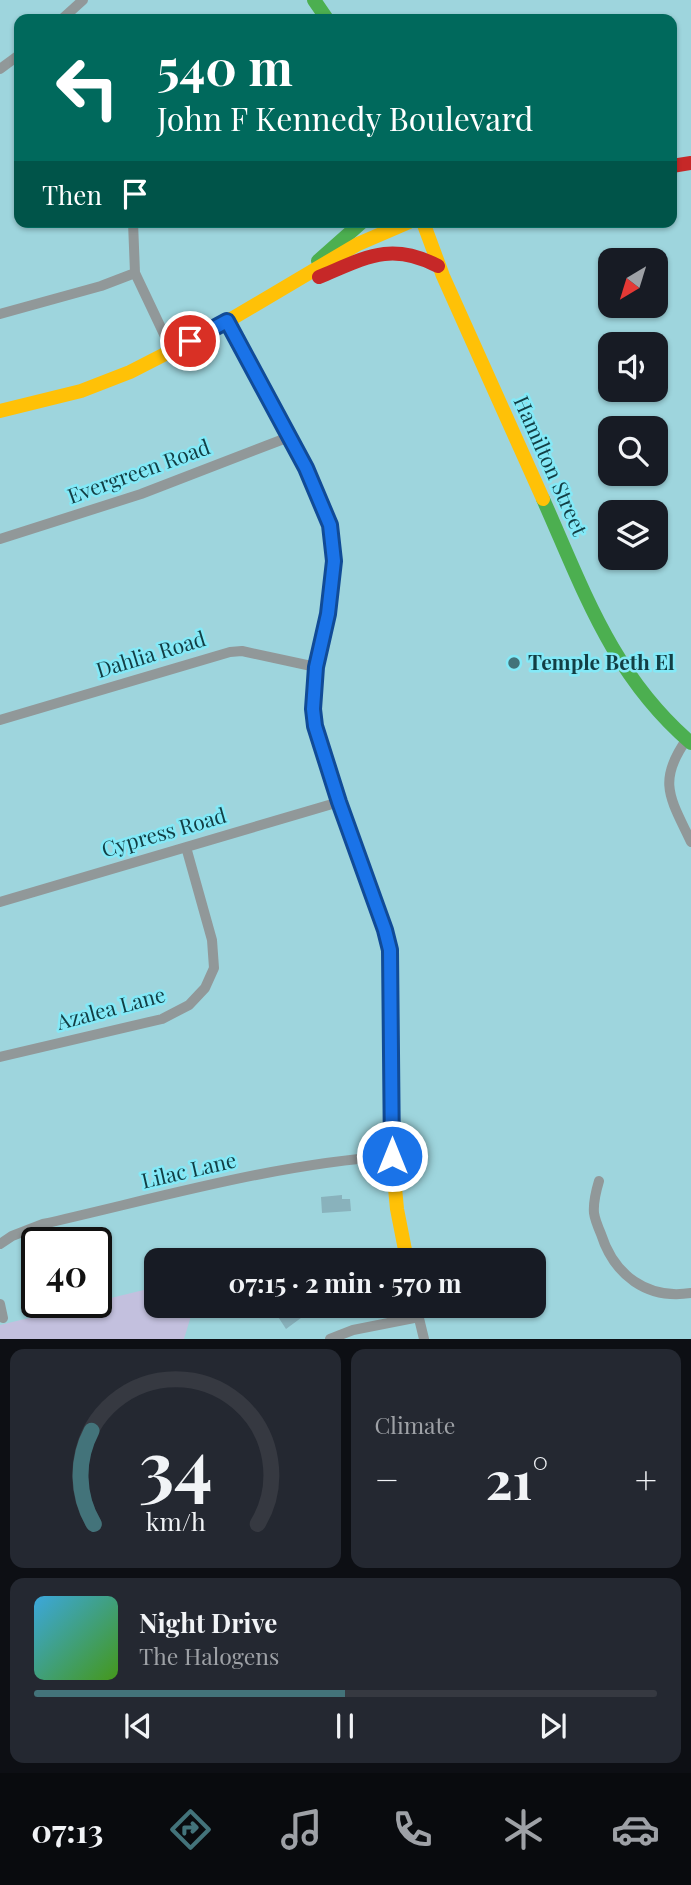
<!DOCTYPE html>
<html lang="en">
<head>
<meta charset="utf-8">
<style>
	body { margin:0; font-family:"Playfair Display",serif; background:#242831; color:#f1f3f6; height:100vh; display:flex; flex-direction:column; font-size:26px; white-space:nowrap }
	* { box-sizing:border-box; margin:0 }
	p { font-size:23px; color:#9ea1a6 }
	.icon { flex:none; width:38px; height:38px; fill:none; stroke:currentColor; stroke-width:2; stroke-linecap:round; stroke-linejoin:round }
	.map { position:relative; height:1339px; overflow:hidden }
	.panel { display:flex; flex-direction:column; gap:10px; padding:10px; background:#0d0f14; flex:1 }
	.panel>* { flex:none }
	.top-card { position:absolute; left:14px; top:14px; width:663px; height:214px; border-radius:14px; box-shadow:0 2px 5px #0004; background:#00695c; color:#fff; overflow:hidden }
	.needle { width:46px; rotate:218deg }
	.tools { position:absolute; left:598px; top:248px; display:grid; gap:14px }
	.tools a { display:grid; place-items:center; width:70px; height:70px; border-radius:14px; background:#171b24; box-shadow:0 2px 5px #0004; font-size:35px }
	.speed { position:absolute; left:21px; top:1227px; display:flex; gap:14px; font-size:35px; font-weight:700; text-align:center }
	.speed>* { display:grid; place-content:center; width:91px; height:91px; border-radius:50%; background:#171b24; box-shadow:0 2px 5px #0004; line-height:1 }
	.speed .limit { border:4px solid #111; border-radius:10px; background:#fff; color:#111 }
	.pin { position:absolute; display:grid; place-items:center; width:60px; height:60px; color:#fff; margin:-30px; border:4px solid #fff; border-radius:50%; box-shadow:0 2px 7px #0007 }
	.me { position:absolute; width:77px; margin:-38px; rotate:0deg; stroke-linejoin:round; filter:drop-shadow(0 0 5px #0008) }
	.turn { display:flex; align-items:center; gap:24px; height:147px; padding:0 28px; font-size:32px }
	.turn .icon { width:91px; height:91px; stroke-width:2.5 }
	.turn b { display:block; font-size:49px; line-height:60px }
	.then { display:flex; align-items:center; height:66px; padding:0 28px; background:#0003; gap:14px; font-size:26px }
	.big { font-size:52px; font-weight:700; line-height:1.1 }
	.panel .card { flex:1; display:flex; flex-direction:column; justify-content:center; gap:10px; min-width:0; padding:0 24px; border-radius:14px; background:#242831 }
	.panel .dial { align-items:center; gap:0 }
	.dial svg { height:182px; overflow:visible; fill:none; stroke:#363941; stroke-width:7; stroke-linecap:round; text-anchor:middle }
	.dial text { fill:#f1f3f6; stroke:none }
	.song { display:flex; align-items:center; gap:21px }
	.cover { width:84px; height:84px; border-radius:10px; background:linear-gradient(135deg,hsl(200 70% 55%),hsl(100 70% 35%)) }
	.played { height:7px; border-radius:4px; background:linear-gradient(90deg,#43737a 50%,#363941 50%) }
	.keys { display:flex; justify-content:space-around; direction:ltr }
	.heat { display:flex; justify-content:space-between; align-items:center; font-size:38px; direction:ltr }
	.panel .tiles { flex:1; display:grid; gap:10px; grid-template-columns:1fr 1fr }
	.card:last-child { grid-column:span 2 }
	.trip { position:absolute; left:144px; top:1248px; width:402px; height:70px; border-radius:14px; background:#171b24; box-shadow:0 2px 5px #0004; font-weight:700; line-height:70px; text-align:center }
	.menu { display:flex; height:112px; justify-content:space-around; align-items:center; background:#090b0e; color:#9ea1a6 }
	.menu .icon { width:49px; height:49px }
	.menu .current { color:#43737a }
	.menu b { font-size:32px; color:#f1f3f6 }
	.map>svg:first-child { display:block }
</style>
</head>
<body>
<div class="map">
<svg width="691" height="1339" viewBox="0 0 691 1339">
	<rect width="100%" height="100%" fill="#9ed5dd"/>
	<!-- green -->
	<path fill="#c3c0de" d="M156,1287V1306H194L184,1339H0V1325Z"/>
	<!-- building -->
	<path fill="#89b2bc" d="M342,1195V1199H350L351,1211L322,1213L321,1197Z
		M271,1306H305L309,1312L286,1329Z"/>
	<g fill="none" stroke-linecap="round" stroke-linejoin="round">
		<!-- street -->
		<path stroke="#919899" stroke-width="10" d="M62,19L83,0
			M0,69L19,55
			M133,222L135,273L172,351
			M0,314L101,286L135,273
			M0,539L141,494L289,437
			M0,720L230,652L242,651L316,667
			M687,739C656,782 671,799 691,842
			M0,902L339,802
			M0,1057L162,1019L189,1005L205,988L214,968L212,940L186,847
			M599,1181C596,1191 593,1202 594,1213C595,1220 598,1227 601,1234C614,1275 647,1300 691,1293
			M0,1244L12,1236L43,1224C158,1198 274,1164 392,1156
			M0,1304L3,1318
			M416,1306L424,1339
			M330,1339L353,1330L419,1317"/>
		<!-- fast -->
		<path stroke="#4caf50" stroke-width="14" d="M314,0L327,19
			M318,261L362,222
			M227,321L306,468L330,525L334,561L328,614L316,667L313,709L315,726L339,802L385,930L390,950V992
			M543,499C584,591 612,675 691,743"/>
		<!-- slow -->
		<path stroke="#ffc107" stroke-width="14" d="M423,222L443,276L543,499
			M0,411L81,391L130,372L216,328L358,244L409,222
			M390,992L392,1156L397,1209L407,1260"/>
		<!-- jam -->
		<path stroke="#c62828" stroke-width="14" d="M672,166L691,163
			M319,277C365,258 390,241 438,266"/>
	</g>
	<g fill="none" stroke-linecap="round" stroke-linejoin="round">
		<!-- route casing -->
		<g stroke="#114b97" stroke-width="18">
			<path id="route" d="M190,341L227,321L306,468L330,525L334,561L328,614L316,667L313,709L315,726L339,802L385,930L390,950L392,1156"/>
		</g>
		<!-- route -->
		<use href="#route" stroke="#1a73e8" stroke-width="12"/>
	</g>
	<!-- markers -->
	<circle fill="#43737a" stroke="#84e9f7" stroke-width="2.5" cx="514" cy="663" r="7"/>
	<g text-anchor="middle" stroke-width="5" stroke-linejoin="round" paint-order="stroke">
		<!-- street labels -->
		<g font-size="21" fill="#123e44" stroke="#84e9f7">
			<text transform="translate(550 466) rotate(66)" y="7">Hamilton Street</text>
			<text transform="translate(139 472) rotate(-20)" y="7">Evergreen Road</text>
			<text transform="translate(151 655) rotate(-17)" y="7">Dahlia Road</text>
			<text transform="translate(164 833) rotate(-16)" y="7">Cypress Road</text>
			<text transform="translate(111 1009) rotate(-15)" y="7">Azalea Lane</text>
			<text transform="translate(189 1171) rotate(-13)" y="7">Lilac Lane</text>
		</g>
		<!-- poi labels -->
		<g font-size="21" font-weight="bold" fill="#123e44" stroke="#84e9f7" text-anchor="start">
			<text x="528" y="670">Temple Beth El</text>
		</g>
	</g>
</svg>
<div class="tools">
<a><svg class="needle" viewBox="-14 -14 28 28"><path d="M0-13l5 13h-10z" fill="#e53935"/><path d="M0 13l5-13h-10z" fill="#9ea1a6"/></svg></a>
<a><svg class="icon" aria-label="sound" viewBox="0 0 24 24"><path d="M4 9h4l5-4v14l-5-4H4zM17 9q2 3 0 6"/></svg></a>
<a><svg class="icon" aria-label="search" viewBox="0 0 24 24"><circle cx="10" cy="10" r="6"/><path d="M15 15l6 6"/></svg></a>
<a><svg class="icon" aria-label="layers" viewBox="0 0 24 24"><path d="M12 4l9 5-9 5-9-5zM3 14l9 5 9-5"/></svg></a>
</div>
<div class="speed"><div class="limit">40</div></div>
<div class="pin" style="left:190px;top:341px;background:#d93025"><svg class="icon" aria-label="arrive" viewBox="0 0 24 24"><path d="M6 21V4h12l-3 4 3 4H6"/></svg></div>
<svg class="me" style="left:392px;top:1156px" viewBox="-20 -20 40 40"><circle r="17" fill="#1a73e8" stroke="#fff" stroke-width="3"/><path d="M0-11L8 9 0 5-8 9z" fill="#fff"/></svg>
<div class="trip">07:15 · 2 min · 570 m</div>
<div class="top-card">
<div class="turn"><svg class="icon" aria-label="left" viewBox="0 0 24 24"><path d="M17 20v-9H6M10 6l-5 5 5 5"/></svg><div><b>540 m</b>John F Kennedy Boulevard</div></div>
<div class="then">Then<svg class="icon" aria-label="arrive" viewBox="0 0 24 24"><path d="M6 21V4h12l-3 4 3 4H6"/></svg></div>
</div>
</div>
<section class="panel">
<div class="tiles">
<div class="card dial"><svg viewBox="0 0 100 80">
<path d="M14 69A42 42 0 1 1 86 69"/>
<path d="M14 69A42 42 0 0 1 13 28" stroke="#43737a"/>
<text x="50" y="56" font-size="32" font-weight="700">34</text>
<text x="50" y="72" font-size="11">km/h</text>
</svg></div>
<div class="card"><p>Climate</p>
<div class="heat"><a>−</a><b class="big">21°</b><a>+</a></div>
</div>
<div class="card">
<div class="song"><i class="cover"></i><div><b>Night Drive</b><p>The Halogens</p></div></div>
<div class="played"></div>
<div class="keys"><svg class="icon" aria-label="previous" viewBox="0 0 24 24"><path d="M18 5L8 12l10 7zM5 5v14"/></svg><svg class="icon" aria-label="pause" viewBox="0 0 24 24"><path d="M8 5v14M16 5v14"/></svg><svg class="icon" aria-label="next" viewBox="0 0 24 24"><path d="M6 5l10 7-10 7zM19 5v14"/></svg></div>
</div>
</div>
</section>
<nav class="menu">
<b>07:13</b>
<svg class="icon current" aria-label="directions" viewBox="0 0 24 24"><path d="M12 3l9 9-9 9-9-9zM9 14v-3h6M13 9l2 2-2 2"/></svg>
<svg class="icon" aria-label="music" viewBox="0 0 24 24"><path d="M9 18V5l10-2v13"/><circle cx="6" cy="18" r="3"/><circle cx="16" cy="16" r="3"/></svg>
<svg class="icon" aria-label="phone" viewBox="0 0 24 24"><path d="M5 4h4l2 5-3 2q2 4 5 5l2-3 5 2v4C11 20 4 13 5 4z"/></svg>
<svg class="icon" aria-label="climate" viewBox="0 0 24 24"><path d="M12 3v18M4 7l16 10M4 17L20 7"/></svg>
<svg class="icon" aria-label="car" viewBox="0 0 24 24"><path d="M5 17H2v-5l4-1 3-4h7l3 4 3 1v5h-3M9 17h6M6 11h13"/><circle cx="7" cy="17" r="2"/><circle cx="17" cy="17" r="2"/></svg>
</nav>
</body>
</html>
